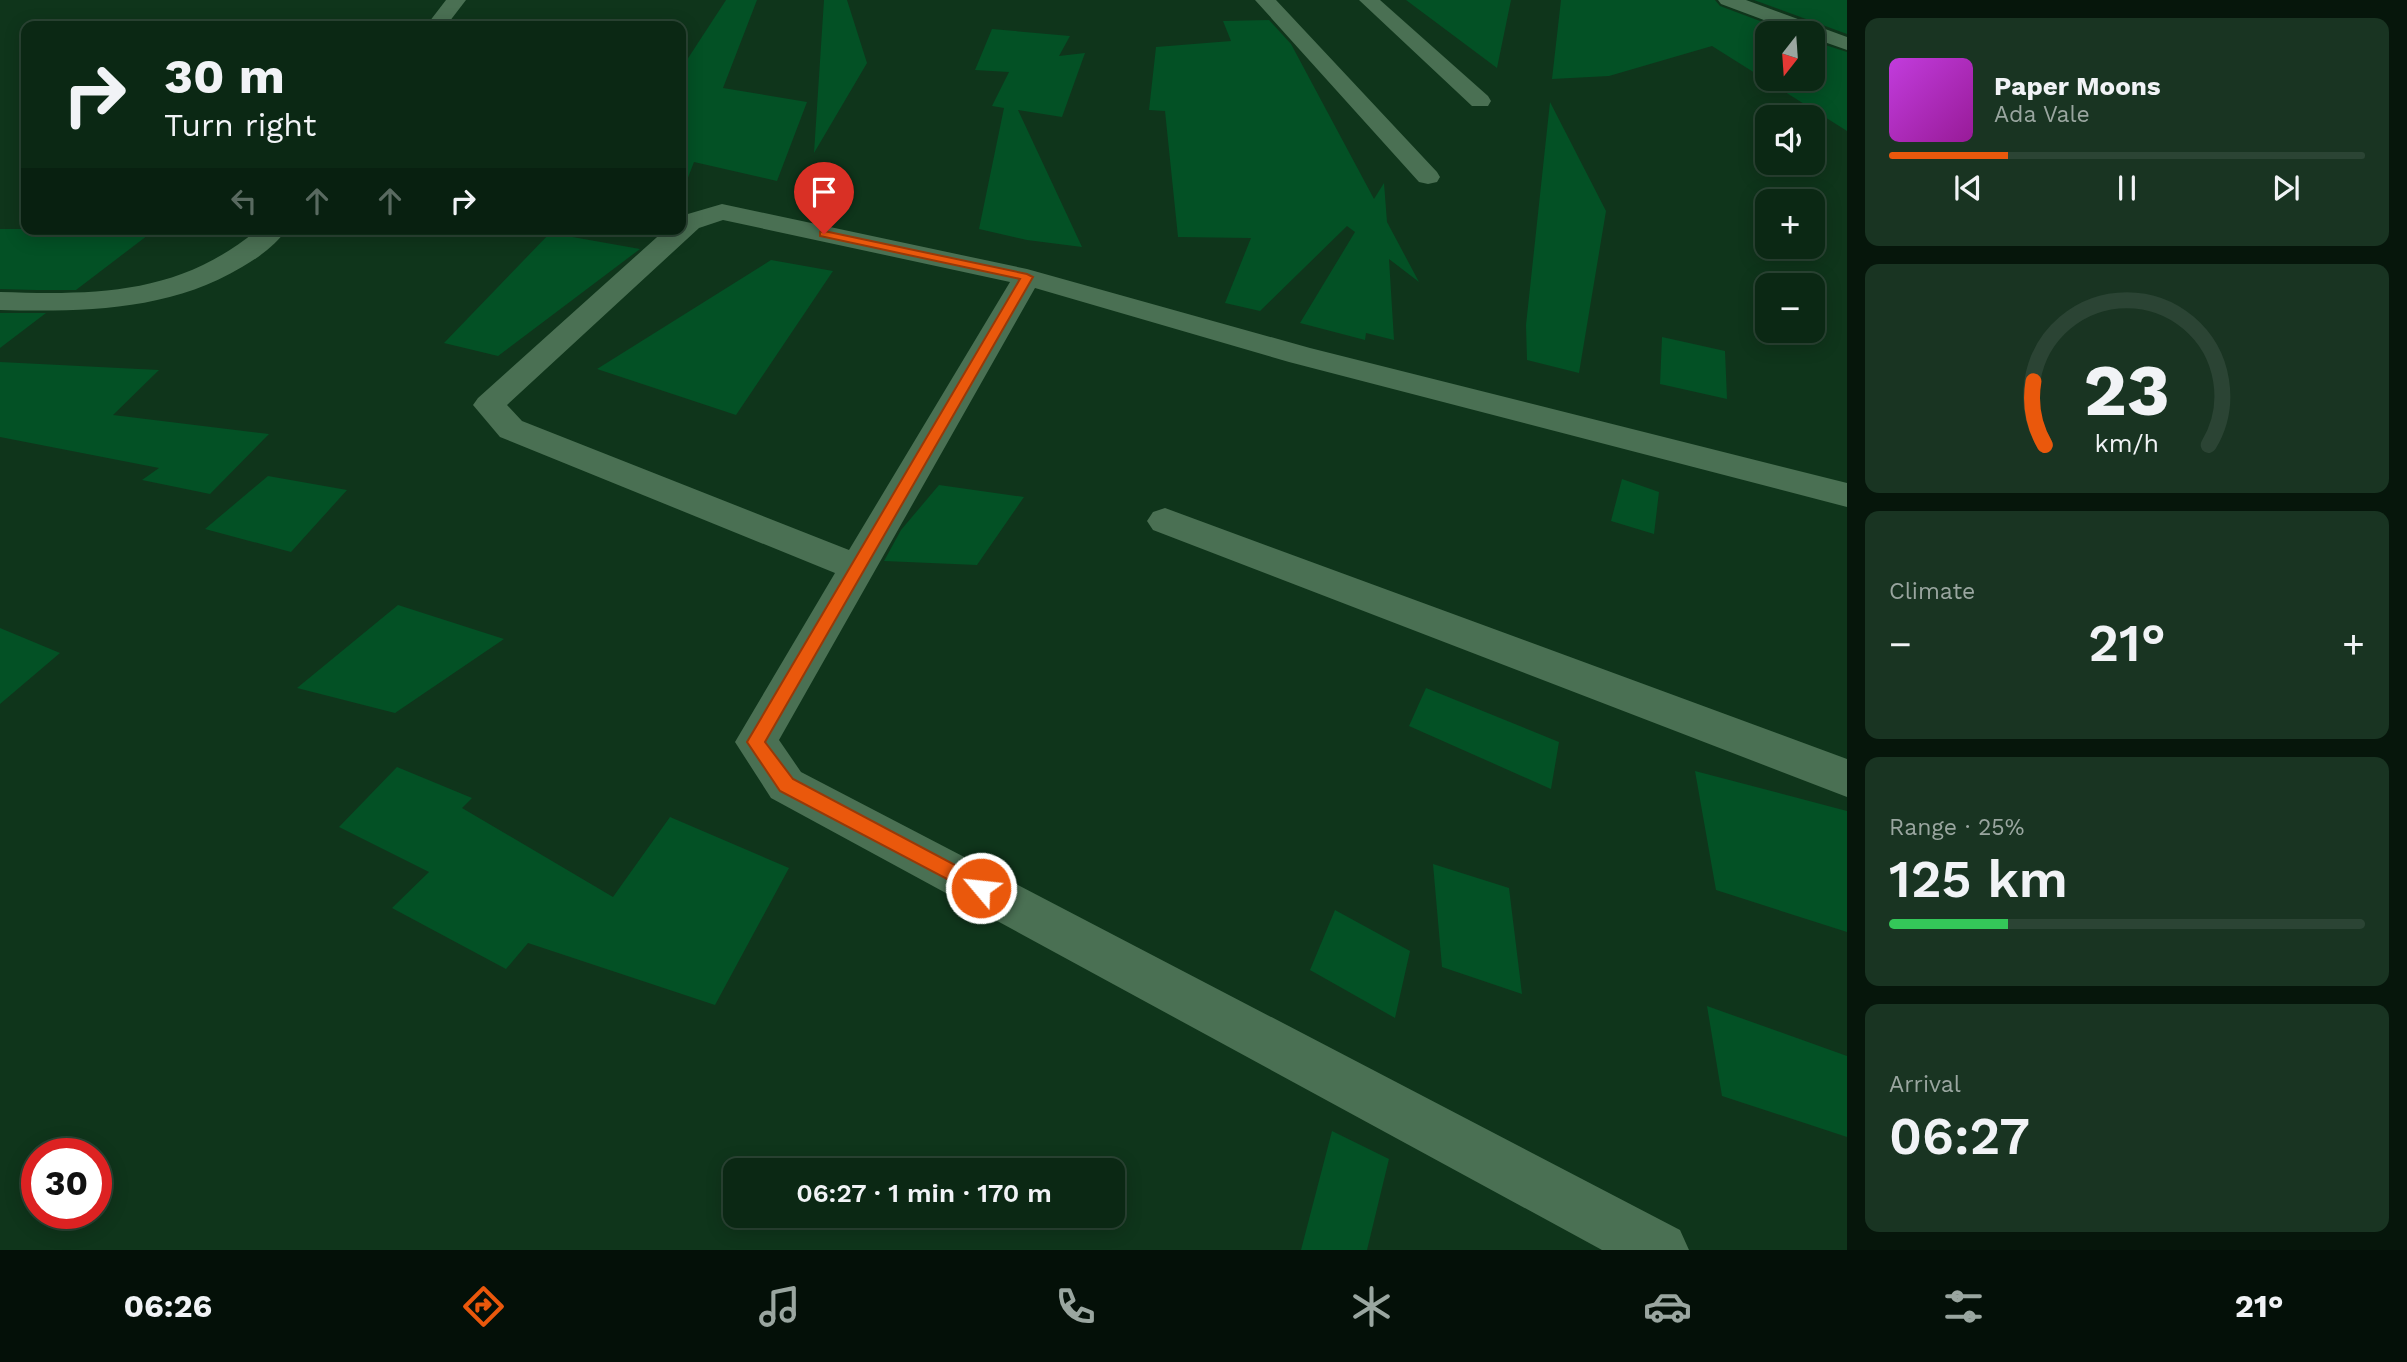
<!DOCTYPE html>
<html lang="en">
<head>
<meta charset="utf-8">
<style>
	body { margin:0; font-family:"Work Sans",sans-serif; background:#193422; color:#f1f3f6; height:100vh; display:flex; flex-direction:column; font-size:26px; white-space:nowrap }
	* { box-sizing:border-box; margin:0 }
	p { font-size:23px; color:#9aa6a0 }
	.icon { flex:none; width:38px; height:38px; fill:none; stroke:currentColor; stroke-width:2; stroke-linecap:round; stroke-linejoin:round }
	.map { position:relative; flex:1; overflow:hidden }
	.side { display:flex; flex-direction:column; gap:18px; padding:18px; background:#06160b; width:560px }
	.side>* { flex:none }
	.guide { position:absolute; left:21px; top:21px; width:665px; height:214px; border-radius:14px; box-shadow:0 4px 18px #0003,0 0 0 2px #2b4434; background:#0b2814; color:#f1f3f6; overflow:hidden }
	.needle { width:46px; rotate:197deg }
	.buttons { position:absolute; left:1755px; top:21px; display:grid; gap:14px }
	.buttons a { display:grid; place-items:center; width:70px; height:70px; border-radius:14px; background:#0b2814; box-shadow:0 4px 18px #0003,0 0 0 2px #2b4434; font-size:35px }
	.speed { position:absolute; left:21px; top:1138px; display:flex; gap:14px; font-size:35px; font-weight:700; text-align:center }
	.speed>* { display:grid; place-content:center; width:91px; height:91px; border-radius:50%; background:#0b2814; box-shadow:0 4px 18px #0003,0 0 0 2px #2b4434; line-height:1 }
	.speed .limit { border:10px solid #d22; background:#fff; color:#111 }
	.pin { position:absolute; display:grid; place-items:center; width:60px; height:60px; color:#fff; margin:-72px -30px; border-radius:50% 50% 50% 0; rotate:-45deg; box-shadow:0 0 7px #0007 }
	.pin .icon { rotate:45deg }
	.me { position:absolute; width:77px; margin:-38px; rotate:298deg; stroke-linejoin:round; filter:drop-shadow(0 0 5px #0008) }
	.turn { display:flex; align-items:center; gap:24px; height:147px; padding:0 28px; font-size:32px }
	.turn .icon { width:91px; height:91px; stroke-width:2.5 }
	.turn b { display:block; font-size:49px; line-height:60px }
	.lanes { display:flex; align-items:center; height:66px; padding:0 28px; background:#0003; justify-content:center; gap:35px; direction:ltr }
	.lanes .off { opacity:.35 }
	.big { font-size:52px; font-weight:600; line-height:1.1 }
	.side .tile { flex:1; display:flex; flex-direction:column; justify-content:center; gap:10px; min-width:0; padding:0 24px; border-radius:14px; background:#193422 }
	.side .dial { align-items:center; gap:0 }
	.dial svg { height:182px; overflow:visible; fill:none; stroke:#2b4434; stroke-width:7; stroke-linecap:round; text-anchor:middle }
	.dial text { fill:#f1f3f6; stroke:none }
	.song { display:flex; align-items:center; gap:21px }
	.cover { width:84px; height:84px; border-radius:10px; background:linear-gradient(135deg,hsl(290 70% 55%),hsl(300 70% 35%)) }
	.played { height:7px; border-radius:4px; background:linear-gradient(90deg,#ea580c 25%,#2b4434 25%) }
	.keys { display:flex; justify-content:space-around; direction:ltr }
	.heat { display:flex; justify-content:space-between; align-items:center; font-size:38px; direction:ltr }
	.charge { height:10px; border-radius:5px; background:linear-gradient(90deg,#34c759 25%,#2b4434 0) }
	.trip { position:absolute; left:723px; top:1158px; width:402px; height:70px; border-radius:14px; background:#0b2814; box-shadow:0 4px 18px #0003,0 0 0 2px #2b4434; font-weight:600; line-height:70px; text-align:center }
	.tabs { display:flex; height:112px; justify-content:space-around; align-items:center; background:#041008; color:#9aa6a0 }
	.tabs .icon { width:49px; height:49px }
	.tabs .current { color:#ea580c }
	.tabs b { font-size:32px; color:#f1f3f6 }
	main { display:flex; flex:1; min-height:0 }
	.map>svg:first-child { display:block }
</style>
</head>
<body>
<main>
<div class="map">
<svg width="1847" height="1250" viewBox="0 0 1847 1250">
	<rect width="100%" height="100%" fill="#0f351b"/>
	<!-- building -->
	<path fill="#035125" d="M726,0H757L723,88L807,102L777,181L694,162L684,188L681,187V69Z
		M824,0H847L867,63L814,153Z
		M1406,0H1511L1497,68Z
		M1561,0H1715L1720,6L1792,33H1768V79H1813V41L1847,52V131L1712,46L1609,76L1552,79Z
		M1754,0H1847V34Z
		M1269,20L1291,44L1374,199L1384,183L1387,222L1419,282L1389,259L1394,340L1366,333L1365,340L1300,323L1355,232L1347,226L1260,311L1225,303L1251,238L1178,237L1165,111L1149,110L1156,47L1231,41L1223,21Z
		M992,29L1070,36L1059,56L1085,53L1062,117L1018,110L1082,247L1027,240L979,229L1004,108L992,106L1009,72L975,70Z
		M1550,102L1606,211L1579,373L1527,360L1526,325Z
		M0,229H156L76,290H36L0,289Z
		M550,233L640,249L498,356L444,343Z
		M771,260L833,271L736,415L597,369Z
		M0,313H46L0,348Z
		M1662,337L1725,351L1727,399L1660,384Z
		M0,362L159,370L113,415L269,434L210,494L142,480L159,468L0,437Z
		M268,476L347,490L291,552L205,529Z
		M1622,479L1659,492L1654,534L1611,521Z
		M939,485L1024,497L977,565L884,561L901,530Z
		M398,605L504,639L395,713L297,688Z
		M0,628L60,653L0,704Z
		M1426,688L1559,742L1551,789L1409,726Z
		M397,767L472,798L462,808L613,897L670,817L789,868L715,1005L528,943L506,969L392,908L429,872L339,827Z
		M1695,771L1847,811V932L1716,890Z
		M1433,864L1509,888L1522,994L1442,967Z
		M1335,910L1410,951L1395,1018L1310,970Z
		M1707,1006L1847,1056V1137L1722,1096Z
		M1332,1131L1389,1159L1367,1250H1301Z"/>
	<g fill="none" stroke-linecap="round" stroke-linejoin="round">
		<!-- minor -->
		<path fill="#4a7053" fill-rule="evenodd" d="M446,0H466L446,26H426Z
			M1255,0H1276L1437,172L1440,177L1437,182L1428,184L1419,182Z
			M1359,0H1380L1488,96L1491,101L1488,106H1472Z
			M1718,0H1746L1847,37V50L1813,38V33H1799L1721,4Z
			M722,204L1027,269L1310,348L1847,483V507L1289,362L1035,288L779,740L801,772L1680,1230L1689,1250H1602L771,798L735,742L835,573L500,437L473,405L478,398L666,229H681V216ZM723,220L1010,282L849,550L522,421L507,405L699,228Z
			M258,229H287C276,245 258,258 242,267C169,311 83,312 0,310V292C97,295 180,295 258,229Z
			M1165,508L1847,759V797L1153,530L1147,521L1153,512Z"/>
	</g>
	<!-- route -->
	<path fill="#ea580c" stroke="#983908" stroke-width="2" d="M824,231L1027,274L1033,277L765,742L793,779L987,882L990,888L987,895L981,897L780,791L747,742L1020,279L820,236V232Z"/>
</svg>
<div class="buttons">
<a><svg class="needle" viewBox="-14 -14 28 28"><path d="M0-13l5 13h-10z" fill="#e53935"/><path d="M0 13l5-13h-10z" fill="#9aa6a0"/></svg></a>
<a><svg class="icon" aria-label="sound" viewBox="0 0 24 24"><path d="M4 9h4l5-4v14l-5-4H4zM17 9q2 3 0 6"/></svg></a>
<a>+</a>
<a>−</a>
</div>
<div class="speed"><div class="limit">30</div></div>
<div class="pin" style="left:824px;top:234px;background:#d93025"><svg class="icon" aria-label="arrive" viewBox="0 0 24 24"><path d="M6 21V4h12l-3 4 3 4H6"/></svg></div>
<svg class="me" style="left:981px;top:888px" viewBox="-20 -20 40 40"><circle r="17" fill="#ea580c" stroke="#fff" stroke-width="3"/><path d="M0-11L8 9 0 5-8 9z" fill="#fff"/></svg>
<div class="trip">06:27 · 1 min · 170 m</div>
<div class="guide">
<div class="turn"><svg class="icon" aria-label="right" viewBox="0 0 24 24"><path d="M7 20v-9h11M14 6l5 5-5 5"/></svg><div><b>30 m</b>Turn right</div></div>
<div class="lanes"><svg class="icon off" aria-label="left" viewBox="0 0 24 24"><path d="M17 20v-9H6M10 6l-5 5 5 5"/></svg><svg class="icon off" aria-label="ahead" viewBox="0 0 24 24"><path d="M12 20V5M6 11l6-6 6 6"/></svg><svg class="icon off" aria-label="ahead" viewBox="0 0 24 24"><path d="M12 20V5M6 11l6-6 6 6"/></svg><svg class="icon" aria-label="right" viewBox="0 0 24 24"><path d="M7 20v-9h11M14 6l5 5-5 5"/></svg></div>
</div>
</div>
<section class="side">
<div class="tile">
<div class="song"><i class="cover"></i><div><b>Paper Moons</b><p>Ada Vale</p></div></div>
<div class="played"></div>
<div class="keys"><svg class="icon" aria-label="previous" viewBox="0 0 24 24"><path d="M18 5L8 12l10 7zM5 5v14"/></svg><svg class="icon" aria-label="pause" viewBox="0 0 24 24"><path d="M8 5v14M16 5v14"/></svg><svg class="icon" aria-label="next" viewBox="0 0 24 24"><path d="M6 5l10 7-10 7zM19 5v14"/></svg></div>
</div>
<div class="tile dial"><svg viewBox="0 0 100 80">
<path d="M14 69A42 42 0 1 1 86 69"/>
<path d="M14 69A42 42 0 0 1 9 41" stroke="#ea580c"/>
<text x="50" y="56" font-size="32" font-weight="700">23</text>
<text x="50" y="72" font-size="11">km/h</text>
</svg></div>
<div class="tile"><p>Climate</p>
<div class="heat"><a>−</a><b class="big">21°</b><a>+</a></div>
</div>
<div class="tile"><p>Range · 25%</p><b class="big">125 km</b><div class="charge"></div></div>
<div class="tile"><p>Arrival</p><b class="big">06:27</b></div>
</section>
</main>
<nav class="tabs">
<b>06:26</b>
<svg class="icon current" aria-label="directions" viewBox="0 0 24 24"><path d="M12 3l9 9-9 9-9-9zM9 14v-3h6M13 9l2 2-2 2"/></svg>
<svg class="icon" aria-label="music" viewBox="0 0 24 24"><path d="M9 18V5l10-2v13"/><circle cx="6" cy="18" r="3"/><circle cx="16" cy="16" r="3"/></svg>
<svg class="icon" aria-label="phone" viewBox="0 0 24 24"><path d="M5 4h4l2 5-3 2q2 4 5 5l2-3 5 2v4C11 20 4 13 5 4z"/></svg>
<svg class="icon" aria-label="climate" viewBox="0 0 24 24"><path d="M12 3v18M4 7l16 10M4 17L20 7"/></svg>
<svg class="icon" aria-label="car" viewBox="0 0 24 24"><path d="M5 17H2v-5l4-1 3-4h7l3 4 3 1v5h-3M9 17h6M6 11h13"/><circle cx="7" cy="17" r="2"/><circle cx="17" cy="17" r="2"/></svg>
<svg class="icon" aria-label="filters" viewBox="0 0 24 24"><path d="M4 7h16M4 17h16"/><circle cx="9" cy="7" r="2"/><circle cx="15" cy="17" r="2"/></svg>
<b>21°</b>
</nav>
</body>
</html>
